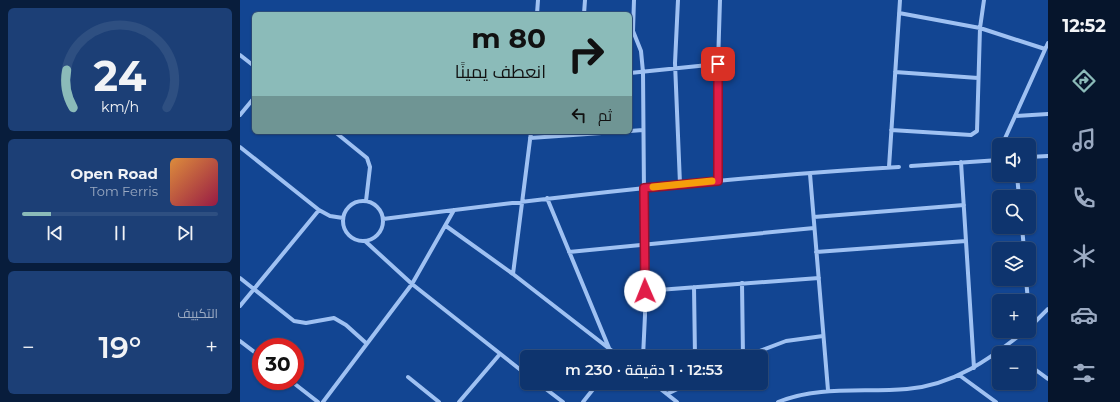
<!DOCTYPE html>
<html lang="ar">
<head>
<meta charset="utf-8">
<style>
	body { margin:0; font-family:Montserrat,Cairo,sans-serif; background:#1c3f76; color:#f1f3f6; direction:rtl; height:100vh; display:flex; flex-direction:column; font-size:15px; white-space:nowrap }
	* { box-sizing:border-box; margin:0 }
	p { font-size:13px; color:#9baac2 }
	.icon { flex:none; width:22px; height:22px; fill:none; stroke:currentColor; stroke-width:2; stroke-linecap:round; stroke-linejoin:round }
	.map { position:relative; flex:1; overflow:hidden; direction:ltr }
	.side { display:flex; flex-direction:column; gap:8px; padding:8px; background:#081d3c; width:240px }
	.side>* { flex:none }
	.top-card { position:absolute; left:12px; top:12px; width:380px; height:122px; border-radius:6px; box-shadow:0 1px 3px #0004,0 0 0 1px #2e4f81; direction:rtl; background:#8bbbb9; color:#111; overflow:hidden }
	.controls { position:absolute; left:752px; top:138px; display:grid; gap:8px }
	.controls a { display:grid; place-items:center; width:44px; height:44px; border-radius:6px; background:#0e346e; box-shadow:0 1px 3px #0004,0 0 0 1px #2e4f81; font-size:20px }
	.speed { position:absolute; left:12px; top:338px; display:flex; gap:8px; font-size:20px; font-weight:700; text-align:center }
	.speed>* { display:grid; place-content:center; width:52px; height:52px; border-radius:50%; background:#0e346e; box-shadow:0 1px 3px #0004,0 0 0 1px #2e4f81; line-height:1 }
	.speed .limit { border:6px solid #d22; background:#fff; color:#111 }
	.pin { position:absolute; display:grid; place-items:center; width:34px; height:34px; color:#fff; margin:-17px; border-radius:8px; box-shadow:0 2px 6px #0006 }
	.me { position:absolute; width:44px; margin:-22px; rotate:359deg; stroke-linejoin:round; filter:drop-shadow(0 0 3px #0008) }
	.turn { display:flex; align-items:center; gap:14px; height:84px; padding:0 20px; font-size:18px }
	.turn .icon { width:52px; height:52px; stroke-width:2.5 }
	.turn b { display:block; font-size:28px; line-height:34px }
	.then { display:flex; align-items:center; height:38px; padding:0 20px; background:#0003; gap:8px; font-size:15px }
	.big { font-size:30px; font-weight:600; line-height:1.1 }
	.side .widget { flex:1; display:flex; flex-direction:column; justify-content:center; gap:6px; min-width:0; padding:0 14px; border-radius:6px; background:#1c3f76 }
	.side .dial { align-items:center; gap:0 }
	.dial svg { height:104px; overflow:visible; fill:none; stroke:#2e4f81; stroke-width:7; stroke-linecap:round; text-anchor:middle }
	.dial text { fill:#f1f3f6; stroke:none }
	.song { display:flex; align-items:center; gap:12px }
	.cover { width:48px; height:48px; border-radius:6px; background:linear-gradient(135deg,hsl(30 70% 55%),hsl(340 70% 35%)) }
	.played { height:4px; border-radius:2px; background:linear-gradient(90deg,#8bbbb9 15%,#2e4f81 15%) }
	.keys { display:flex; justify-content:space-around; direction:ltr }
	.heat { display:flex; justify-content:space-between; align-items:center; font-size:22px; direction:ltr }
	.trip { position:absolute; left:280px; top:350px; width:248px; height:40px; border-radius:6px; background:#0e346e; box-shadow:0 1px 3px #0004,0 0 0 1px #2e4f81; font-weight:600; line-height:40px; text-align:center; direction:rtl }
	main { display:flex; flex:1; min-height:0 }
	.menu { display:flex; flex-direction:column; width:72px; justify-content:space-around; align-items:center; background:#06152c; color:#9baac2 }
	.menu .icon { width:28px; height:28px }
	.menu .active { color:#8bbbb9 }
	.menu b { font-size:18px; color:#f1f3f6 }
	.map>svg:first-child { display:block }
</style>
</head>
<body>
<main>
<nav class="menu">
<b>12:52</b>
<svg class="icon active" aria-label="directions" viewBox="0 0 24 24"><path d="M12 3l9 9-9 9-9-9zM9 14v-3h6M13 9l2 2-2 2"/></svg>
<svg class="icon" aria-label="music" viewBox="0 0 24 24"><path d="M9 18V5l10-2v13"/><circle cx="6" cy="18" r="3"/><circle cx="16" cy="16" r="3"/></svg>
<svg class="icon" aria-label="phone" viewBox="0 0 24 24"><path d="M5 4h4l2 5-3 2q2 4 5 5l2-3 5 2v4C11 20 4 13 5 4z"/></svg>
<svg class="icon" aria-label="climate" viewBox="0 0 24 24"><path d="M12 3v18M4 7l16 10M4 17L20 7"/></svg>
<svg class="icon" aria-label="car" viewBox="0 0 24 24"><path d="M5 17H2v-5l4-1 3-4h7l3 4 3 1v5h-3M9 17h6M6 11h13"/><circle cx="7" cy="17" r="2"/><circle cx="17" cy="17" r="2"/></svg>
<svg class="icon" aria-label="filters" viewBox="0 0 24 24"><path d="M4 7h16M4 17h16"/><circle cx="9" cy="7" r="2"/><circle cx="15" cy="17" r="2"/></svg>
</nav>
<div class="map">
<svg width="808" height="402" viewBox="0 0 808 402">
	<rect width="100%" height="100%" fill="#124592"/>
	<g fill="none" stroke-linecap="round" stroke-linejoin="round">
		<!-- minor -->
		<path stroke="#9fc1f2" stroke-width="4" d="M394,0L393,31L401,51L403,72L405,315L403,357
			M438,0L435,63L440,184
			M659,13L740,28L805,49
			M297,14L298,0
			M344,14L345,0
			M0,55L14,66
			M655,72L738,78
			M390,73L478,64
			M0,115L14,98
			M775,116L808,114
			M651,130L731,135L737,131L740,28L744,0
			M390,131L403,130
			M95,132L127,158L130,167L126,201
			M290,138L376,132
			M762,145L808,43
			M0,147L79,210L0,306
			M789,157L808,156
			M755,160L759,152
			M721,162L734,368
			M671,166L759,160
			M649,167L660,0
			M570,174L588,390
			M777,175L779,197
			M478,181V64L480,0
			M307,198L369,348
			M103 221a20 20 0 1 1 40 0a20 20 0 1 1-40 0Z
			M79,210L90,216L103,218
			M574,217L724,205
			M143,219C315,197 486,177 659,167
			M206,226L273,274L380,357
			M782,227L784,249
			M125,241L172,284L287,375
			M329,252L574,228
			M576,252L726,241
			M273,274L291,132
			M0,278L54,321L66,323L94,318L106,325L126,343
			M786,279L788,301
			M502,283L503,357
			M454,287L455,357
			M405,291L579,278
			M789,312L790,327
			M789,328L808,309
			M0,341L21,357
			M764,348L772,353
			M504,357L546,341L583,336
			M789,365L808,379
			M719,375L756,402
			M168,377L199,402
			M51,381L78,402
			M298,383L323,402
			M413,383L437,402
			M427,394L450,383
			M83,402L172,284L214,210
			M219,402L260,354
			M343,402L358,383
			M538,402C580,385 624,393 667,389C714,385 750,359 785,331"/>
	</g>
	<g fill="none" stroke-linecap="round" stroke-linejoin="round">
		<!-- route casing -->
		<g stroke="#92132f" stroke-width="10">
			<path id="route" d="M405,291L404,188L478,181V64"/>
		</g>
		<!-- route -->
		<use href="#route" stroke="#e11d48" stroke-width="7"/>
		<!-- slow -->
		<path stroke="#f59e0b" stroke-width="7" d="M413,187L472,181"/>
	</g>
</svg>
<div class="controls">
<a><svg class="icon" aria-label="sound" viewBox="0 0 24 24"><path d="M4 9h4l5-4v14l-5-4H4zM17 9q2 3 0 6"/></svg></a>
<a><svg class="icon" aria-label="search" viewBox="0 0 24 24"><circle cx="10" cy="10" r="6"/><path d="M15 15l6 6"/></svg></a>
<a><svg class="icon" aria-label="layers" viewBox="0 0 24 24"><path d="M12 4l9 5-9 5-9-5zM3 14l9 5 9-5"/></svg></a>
<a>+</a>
<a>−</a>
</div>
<div class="speed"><div class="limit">30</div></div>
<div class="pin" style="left:478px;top:64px;background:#d93025"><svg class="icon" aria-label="arrive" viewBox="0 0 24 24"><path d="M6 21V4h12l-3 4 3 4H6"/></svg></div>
<svg class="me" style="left:405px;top:291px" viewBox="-20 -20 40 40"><circle r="19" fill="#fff"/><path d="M0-13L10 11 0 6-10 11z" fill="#e11d48"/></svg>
<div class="trip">12:53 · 1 دقيقة · 230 m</div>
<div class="top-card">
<div class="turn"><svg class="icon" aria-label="right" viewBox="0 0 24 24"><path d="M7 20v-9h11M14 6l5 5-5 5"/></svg><div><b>80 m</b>انعطف يمينًا</div></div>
<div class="then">ثم<svg class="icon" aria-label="left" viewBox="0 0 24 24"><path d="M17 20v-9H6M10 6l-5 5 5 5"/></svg></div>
</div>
</div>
<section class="side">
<div class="widget dial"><svg viewBox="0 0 100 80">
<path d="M14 69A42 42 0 1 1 86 69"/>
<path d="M14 69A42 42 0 0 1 9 40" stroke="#8bbbb9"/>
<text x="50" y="56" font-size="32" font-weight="700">24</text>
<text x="50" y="72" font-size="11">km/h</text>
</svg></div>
<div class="widget">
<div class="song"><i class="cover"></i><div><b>Open Road</b><p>Tom Ferris</p></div></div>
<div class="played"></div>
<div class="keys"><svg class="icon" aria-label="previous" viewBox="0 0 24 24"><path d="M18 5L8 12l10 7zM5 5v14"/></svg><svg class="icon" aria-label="pause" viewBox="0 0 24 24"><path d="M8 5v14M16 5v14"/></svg><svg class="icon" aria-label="next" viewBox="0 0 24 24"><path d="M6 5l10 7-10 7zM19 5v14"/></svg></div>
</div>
<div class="widget"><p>التكييف</p>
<div class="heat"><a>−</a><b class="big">19°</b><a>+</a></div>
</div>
</section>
</main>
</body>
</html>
